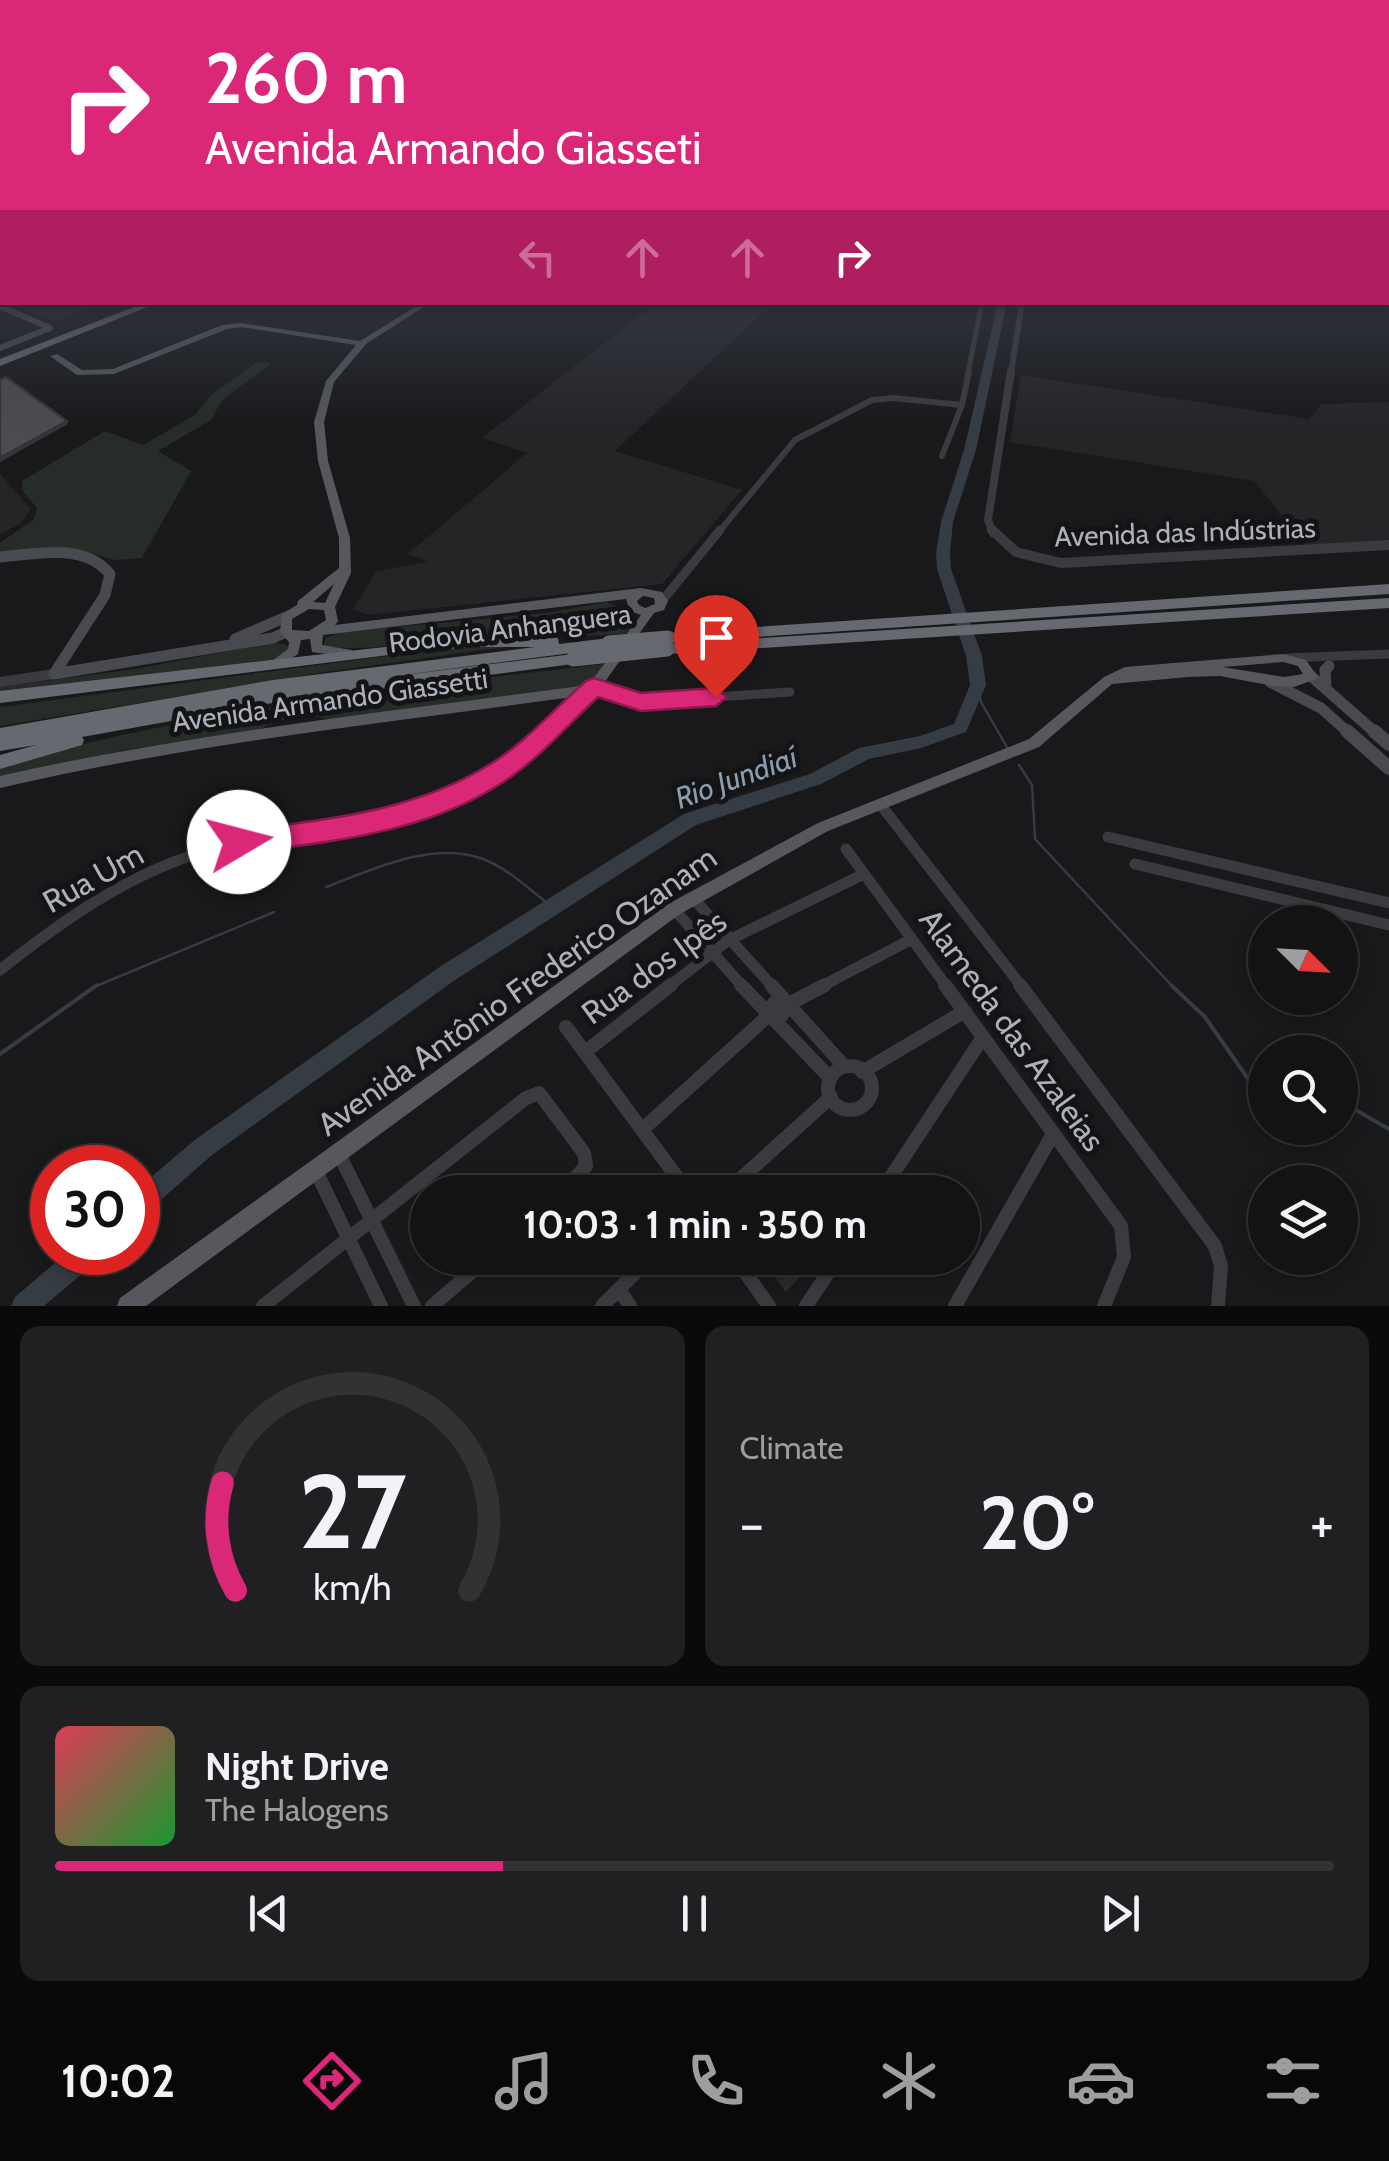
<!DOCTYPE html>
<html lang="en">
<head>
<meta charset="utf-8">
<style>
	body { margin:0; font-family:Cabin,sans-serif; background:#202022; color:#f1f3f6; height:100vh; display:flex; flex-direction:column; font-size:38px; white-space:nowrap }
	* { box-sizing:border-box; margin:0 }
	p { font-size:32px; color:#9d9ea0 }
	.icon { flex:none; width:55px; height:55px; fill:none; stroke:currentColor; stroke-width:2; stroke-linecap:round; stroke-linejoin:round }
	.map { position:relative; height:1306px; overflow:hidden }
	.side { display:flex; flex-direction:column; gap:20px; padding:20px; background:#0a0a0b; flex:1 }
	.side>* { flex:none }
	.hud { position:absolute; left:0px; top:0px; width:1390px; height:305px; box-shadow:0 5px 15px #0003,0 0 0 2px #323234; background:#db2777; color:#fff; overflow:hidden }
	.needle { width:65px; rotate:114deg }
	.buttons { position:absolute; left:1248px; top:905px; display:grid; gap:20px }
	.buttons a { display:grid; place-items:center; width:110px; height:110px; border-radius:50%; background:#131314; box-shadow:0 5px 15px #0003,0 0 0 2px #323234; font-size:50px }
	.speed { position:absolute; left:30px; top:1145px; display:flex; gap:20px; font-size:50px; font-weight:700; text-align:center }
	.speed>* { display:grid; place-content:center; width:130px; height:130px; border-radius:50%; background:#131314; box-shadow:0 5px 15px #0003,0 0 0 2px #323234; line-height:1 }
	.speed .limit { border:15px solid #d22; background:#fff; color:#111 }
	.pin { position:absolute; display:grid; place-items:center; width:85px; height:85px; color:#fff; margin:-102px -42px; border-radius:50% 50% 50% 0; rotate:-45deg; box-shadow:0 0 10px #0007 }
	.pin .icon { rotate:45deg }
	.me { position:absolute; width:110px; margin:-55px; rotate:82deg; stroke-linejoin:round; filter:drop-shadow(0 0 8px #0008) }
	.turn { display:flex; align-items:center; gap:35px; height:210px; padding:0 40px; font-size:45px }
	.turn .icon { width:130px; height:130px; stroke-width:2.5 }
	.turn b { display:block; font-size:70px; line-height:85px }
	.lanes { display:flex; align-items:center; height:95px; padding:0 40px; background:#0003; justify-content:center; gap:50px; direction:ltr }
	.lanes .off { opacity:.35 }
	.big { font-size:75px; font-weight:700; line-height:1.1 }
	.side .widget { flex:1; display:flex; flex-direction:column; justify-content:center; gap:15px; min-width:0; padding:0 35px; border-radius:20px; background:#202022 }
	.side .dial { align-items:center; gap:0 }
	.dial svg { height:260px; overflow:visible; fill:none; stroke:#323234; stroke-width:7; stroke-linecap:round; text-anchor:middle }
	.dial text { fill:#f1f3f6; stroke:none }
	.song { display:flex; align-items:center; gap:30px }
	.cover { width:120px; height:120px; border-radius:15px; background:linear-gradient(135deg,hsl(350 70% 55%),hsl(130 70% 35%)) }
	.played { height:10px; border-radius:5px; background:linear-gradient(90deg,#db2777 35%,#323234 35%) }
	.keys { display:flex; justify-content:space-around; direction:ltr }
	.heat { display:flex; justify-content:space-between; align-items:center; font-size:55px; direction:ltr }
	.side .tiles { flex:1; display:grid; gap:20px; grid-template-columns:1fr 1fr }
	.widget:last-child { grid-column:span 2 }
	.trip { position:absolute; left:410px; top:1175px; width:570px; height:100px; border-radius:50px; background:#131314; box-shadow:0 5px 15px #0003,0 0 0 2px #323234; font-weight:700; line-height:100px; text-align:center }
	.dock { display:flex; height:160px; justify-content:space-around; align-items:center; background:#080808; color:#9d9ea0 }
	.dock .icon { width:70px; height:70px }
	.dock .active { color:#db2777 }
	.dock b { font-size:45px; color:#f1f3f6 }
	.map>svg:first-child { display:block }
</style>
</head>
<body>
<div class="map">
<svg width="1389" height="1306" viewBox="0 0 1389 1306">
	<rect width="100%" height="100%" fill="#19191b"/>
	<!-- built -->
	<path fill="#252528" d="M8,303H101L53,321Z
		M656,303H773L615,451L742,490L662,584L369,615L353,610L376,571L428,562L408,554L527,453L482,438Z
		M1021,375L1309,419L1321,404L1389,402V540L1306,545L1254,481L1010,442Z
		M0,474L31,509L21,523L0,535Z"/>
	<!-- green -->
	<path fill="#262c27" d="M257,362L272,363L222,400L211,420L158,451L191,471L142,558L113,560L81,550L0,552V543L34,519L37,508L22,490V481L105,431L143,445L195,415L210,396Z
		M607,602L630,612L635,625L632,633C575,638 519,636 462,638C415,640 369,653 323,646L326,638L341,632L547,613Z
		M271,643L285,644L291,649L277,660L0,693V687L135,669Z
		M519,645L325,672L0,726V707L456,647Z
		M606,664L589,683L576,687L329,719C305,714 282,717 261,729L120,751L0,777V765C198,710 402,687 606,664Z
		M761,1258H810L814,1262L786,1292Z"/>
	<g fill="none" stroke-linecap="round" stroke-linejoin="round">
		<!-- stream-far1 -->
		<path stroke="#353c43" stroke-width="2.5" d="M978,685L981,702L1008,749
			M1019,765L1032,785L1035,839L1173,987
			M326,887C371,870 431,841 480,858C507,867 530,890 552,907
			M94,987L274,912"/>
		<!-- stream -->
		<path stroke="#353c43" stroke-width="4" d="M1171,985L1205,1017L1265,1103
			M0,1054L97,985
			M1340,1101L1389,1129"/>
		<!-- river -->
		<path fill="#353c43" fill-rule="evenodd" d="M998,302H1007L976,450L953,522L950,553L951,569L982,656L986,685L966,732L921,748L869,759L821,784L696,825L455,980L212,1155L147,1212L138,1215V1188L196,1139L441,966L684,814L810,774L859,748L920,736L954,724L970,685L966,656L937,569L936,553L941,522L964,450Z
			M68,1252H100L97,1261L44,1306H11L15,1297Z"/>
		<!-- minor-far4 -->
		<path stroke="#3b3b3f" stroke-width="5" d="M968,373L982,302"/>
		<!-- minor-far3 -->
		<path stroke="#3b3b3f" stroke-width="6" d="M942,456L962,405L969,371
			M718,533L795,440L872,400L893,398L962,405"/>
		<!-- minor-far2 -->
		<path stroke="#3b3b3f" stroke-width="9" d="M662,601L720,530
			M1287,658L1389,654
			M543,734L594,687L641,702L790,692"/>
		<!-- minor-far1 -->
		<path stroke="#3b3b3f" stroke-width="11" d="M880,804L1022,987
			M1108,837L1389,903
			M846,849L947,987
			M1135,864L1389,925
			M693,898L773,987
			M674,909L743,987
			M0,970C63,920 131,872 209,850C283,829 361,834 433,806C476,790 512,762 546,731
			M668,987L729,940L864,874
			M820,987L912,939"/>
		<!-- minor -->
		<path stroke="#3b3b3f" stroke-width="14" d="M741,985L830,1078
			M771,985L844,1066
			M945,985L1121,1226L1124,1257L1104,1306
			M1020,985L1215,1246L1221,1266L1218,1306
			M768,1016L782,1015L787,1005L825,985
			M566,1027L688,1192
			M585,1052L671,985
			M828 1088a22 22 0 1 1 44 0a22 22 0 1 1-44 0Z
			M862,1072L965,1011
			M643,1129L768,1016L774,1003L784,1004
			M338,1152L414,1306
			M315,1169L381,1306
			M726,1192L831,1097
			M881,1192L983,1037
			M735,1258L769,1306
			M619,1289L630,1306
			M263,1306L526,1098L539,1093L584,1153L586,1166L562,1192
			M432,1306L488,1258
			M602,1306L650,1258
			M806,1306L838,1258
			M955,1306L1053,1134"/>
		<!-- tertiary-far2 -->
		<path stroke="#3b3b3f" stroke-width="6" d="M1011,373L1022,302"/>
		<!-- tertiary-far1 -->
		<path stroke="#3b3b3f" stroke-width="8" d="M993,533L988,520L1011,371"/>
		<!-- tertiary -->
		<path stroke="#3b3b3f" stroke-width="10" d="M992,530L1016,552L1061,563L1389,545
			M0,682L54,674"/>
		<!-- secondary-far2 -->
		<path stroke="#494a4f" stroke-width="6" d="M0,306L50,328
			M0,348L50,328"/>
		<!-- secondary-far1 -->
		<path stroke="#494a4f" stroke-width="11" d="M0,557C37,554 83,542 110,574L105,595L54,674
			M235,639L286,617
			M54,674L273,638L286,632
			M1311,676L1377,734
			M1270,682L1321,708L1350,734
			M1326,687L1325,670L1329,666"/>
		<!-- secondary -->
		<path stroke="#494a4f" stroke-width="14" d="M1347,731L1389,768
			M1374,731L1389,744"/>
		<!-- primary -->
		<path fill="#57585e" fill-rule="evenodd" d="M423,302H432L367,343L334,382L324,422L328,461L350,538L351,573L335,607L338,621L335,625L641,588L662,592L668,601L664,610L654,613L599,690L573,697C381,723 189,744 0,788V776C189,733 381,713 573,687L590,683L641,615L630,611L626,599L323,635L322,645L352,650L354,653L352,656L348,657L312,652L310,639L301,640L298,654L278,667H270L268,664L288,649L289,642L280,632L282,614L297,605L298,601L339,568V538L318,461L314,422L326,381L356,345L241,327L227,329L114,374L77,375L50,356L57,354L82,370L113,369L222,325L241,323L360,341ZM334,584L325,603L313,602ZM643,596L654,598L655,604L645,608L639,605L637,601ZM309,609L324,610L326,620L309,631L292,630V619Z
			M1283,654L1306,660L1317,676L1316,679L1294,687L1274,686L1220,676L1188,677L1112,684L1039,747L828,831L680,914L146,1306H117L120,1298L668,904L818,823L1029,739L1104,677L1125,667ZM1283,662L1298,666L1303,674L1284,677L1222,667Z"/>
		<!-- motorway -->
		<path fill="#676970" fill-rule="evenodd" d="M147,302H160L0,366V359Z
			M1389,584V594L668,643L661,638L668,633Z
			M1389,598V608L667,654L660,649L667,644Z
			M472,637H553L558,638L559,644L609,638L616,643L609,648L380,678L573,654L581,659L573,664L266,704L82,737L84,740L82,745L0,769V755L36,745L0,751V728L273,680L535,647H472L405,653L0,703V691Z"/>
		<!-- motorway-bridge -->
		<path stroke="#676970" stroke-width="15" d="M609,643L668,638
			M573,659L667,649"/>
	</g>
	<!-- shaded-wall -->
	<path fill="#343538" d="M67,421L68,424L0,462V458Z"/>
	<!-- building -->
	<path fill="#4b4c50" stroke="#343538" stroke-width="2.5" d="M6,377L67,421L0,458V380Z"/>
	<!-- sky -->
	<linearGradient id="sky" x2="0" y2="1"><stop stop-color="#0e0e0f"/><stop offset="0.57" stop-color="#383e4a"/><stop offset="1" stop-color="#383e4a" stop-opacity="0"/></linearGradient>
	<rect width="1389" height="428" fill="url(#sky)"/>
	<!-- route -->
	<path fill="#db2777" stroke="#8e194d" stroke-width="2.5" d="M594,678L641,693L716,688L727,697L716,706L641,711L598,697C570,723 543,754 512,776C432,833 333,841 239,854L229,851L225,842L229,834L239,831C328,819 415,812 492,763C526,742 556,707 586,681Z"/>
	<g text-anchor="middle" stroke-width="10" stroke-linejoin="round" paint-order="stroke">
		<!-- street labels -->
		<g font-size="28" fill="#adb1b9" stroke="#141416">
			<text transform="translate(1185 532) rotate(-2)" y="10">Avenida das Indústrias</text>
			<text transform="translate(510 628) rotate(-7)" y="10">Rodovia Anhanguera</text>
			<text transform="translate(330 700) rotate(-8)" y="10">Avenida Armando Giassetti</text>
		</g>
		<!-- water labels -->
		<g font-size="30" font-style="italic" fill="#899daf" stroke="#141416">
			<text transform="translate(736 778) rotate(-20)" y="10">Rio Jundiaí</text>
		</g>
		<!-- near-street labels -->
		<g font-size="32" fill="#adb1b9" stroke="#141416">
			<text transform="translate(93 878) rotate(-29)" y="11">Rua Um</text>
			<text transform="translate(654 967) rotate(-36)" y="11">Rua dos Ipês</text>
			<text transform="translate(517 991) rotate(-35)" y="11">Avenida Antônio Frederico Ozanam</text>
			<text transform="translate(1012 1030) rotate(54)" y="11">Alameda das Azaleias</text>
		</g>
	</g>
</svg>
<div class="buttons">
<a><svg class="needle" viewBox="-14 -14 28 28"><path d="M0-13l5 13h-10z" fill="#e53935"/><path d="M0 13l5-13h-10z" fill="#9d9ea0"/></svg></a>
<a><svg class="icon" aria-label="search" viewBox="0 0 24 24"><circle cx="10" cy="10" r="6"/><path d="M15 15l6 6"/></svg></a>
<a><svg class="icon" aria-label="layers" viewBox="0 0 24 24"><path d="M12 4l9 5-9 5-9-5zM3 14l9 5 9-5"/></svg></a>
</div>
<div class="speed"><div class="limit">30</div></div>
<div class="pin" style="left:716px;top:697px;background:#d93025"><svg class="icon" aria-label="arrive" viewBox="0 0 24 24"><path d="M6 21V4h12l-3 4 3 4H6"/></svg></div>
<svg class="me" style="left:239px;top:842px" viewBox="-20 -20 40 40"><circle r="19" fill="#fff"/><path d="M0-13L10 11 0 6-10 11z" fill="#db2777"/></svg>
<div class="trip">10:03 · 1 min · 350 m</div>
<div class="hud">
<div class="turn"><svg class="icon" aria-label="right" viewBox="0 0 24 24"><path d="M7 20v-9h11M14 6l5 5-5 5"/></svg><div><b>260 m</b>Avenida Armando Giasseti</div></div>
<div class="lanes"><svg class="icon off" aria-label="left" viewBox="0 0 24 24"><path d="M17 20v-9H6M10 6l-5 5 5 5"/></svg><svg class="icon off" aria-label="ahead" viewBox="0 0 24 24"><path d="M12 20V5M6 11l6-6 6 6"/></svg><svg class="icon off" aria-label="ahead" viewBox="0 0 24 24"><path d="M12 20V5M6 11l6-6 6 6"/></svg><svg class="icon" aria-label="right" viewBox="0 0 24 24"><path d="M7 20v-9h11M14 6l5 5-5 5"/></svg></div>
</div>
</div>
<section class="side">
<div class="tiles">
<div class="widget dial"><svg viewBox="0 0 100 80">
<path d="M14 69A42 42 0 1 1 86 69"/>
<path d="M14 69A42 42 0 0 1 10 36" stroke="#db2777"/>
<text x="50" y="56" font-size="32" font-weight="700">27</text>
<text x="50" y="72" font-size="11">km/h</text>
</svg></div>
<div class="widget"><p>Climate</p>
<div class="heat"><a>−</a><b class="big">20°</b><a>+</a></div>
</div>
<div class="widget">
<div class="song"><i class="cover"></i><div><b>Night Drive</b><p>The Halogens</p></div></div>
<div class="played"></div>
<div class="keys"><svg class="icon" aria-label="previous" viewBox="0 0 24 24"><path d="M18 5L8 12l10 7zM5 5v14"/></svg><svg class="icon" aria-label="pause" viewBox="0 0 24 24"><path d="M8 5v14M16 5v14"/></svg><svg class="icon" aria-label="next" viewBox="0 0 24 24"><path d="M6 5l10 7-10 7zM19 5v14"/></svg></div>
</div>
</div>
</section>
<nav class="dock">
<b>10:02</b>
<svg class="icon active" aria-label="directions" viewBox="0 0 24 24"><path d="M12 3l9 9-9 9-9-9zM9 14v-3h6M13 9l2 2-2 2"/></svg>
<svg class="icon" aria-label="music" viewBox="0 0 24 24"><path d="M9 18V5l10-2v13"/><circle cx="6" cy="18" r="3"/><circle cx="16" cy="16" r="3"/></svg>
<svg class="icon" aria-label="phone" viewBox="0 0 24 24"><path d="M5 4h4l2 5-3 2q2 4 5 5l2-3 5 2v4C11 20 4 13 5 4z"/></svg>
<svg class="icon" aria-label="climate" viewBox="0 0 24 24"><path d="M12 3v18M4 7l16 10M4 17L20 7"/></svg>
<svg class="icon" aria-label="car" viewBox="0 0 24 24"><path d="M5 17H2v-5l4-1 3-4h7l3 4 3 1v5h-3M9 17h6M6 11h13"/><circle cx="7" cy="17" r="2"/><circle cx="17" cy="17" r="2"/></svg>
<svg class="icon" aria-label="filters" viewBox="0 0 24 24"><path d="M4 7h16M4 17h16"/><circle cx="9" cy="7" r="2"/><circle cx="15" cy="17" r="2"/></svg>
</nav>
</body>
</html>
